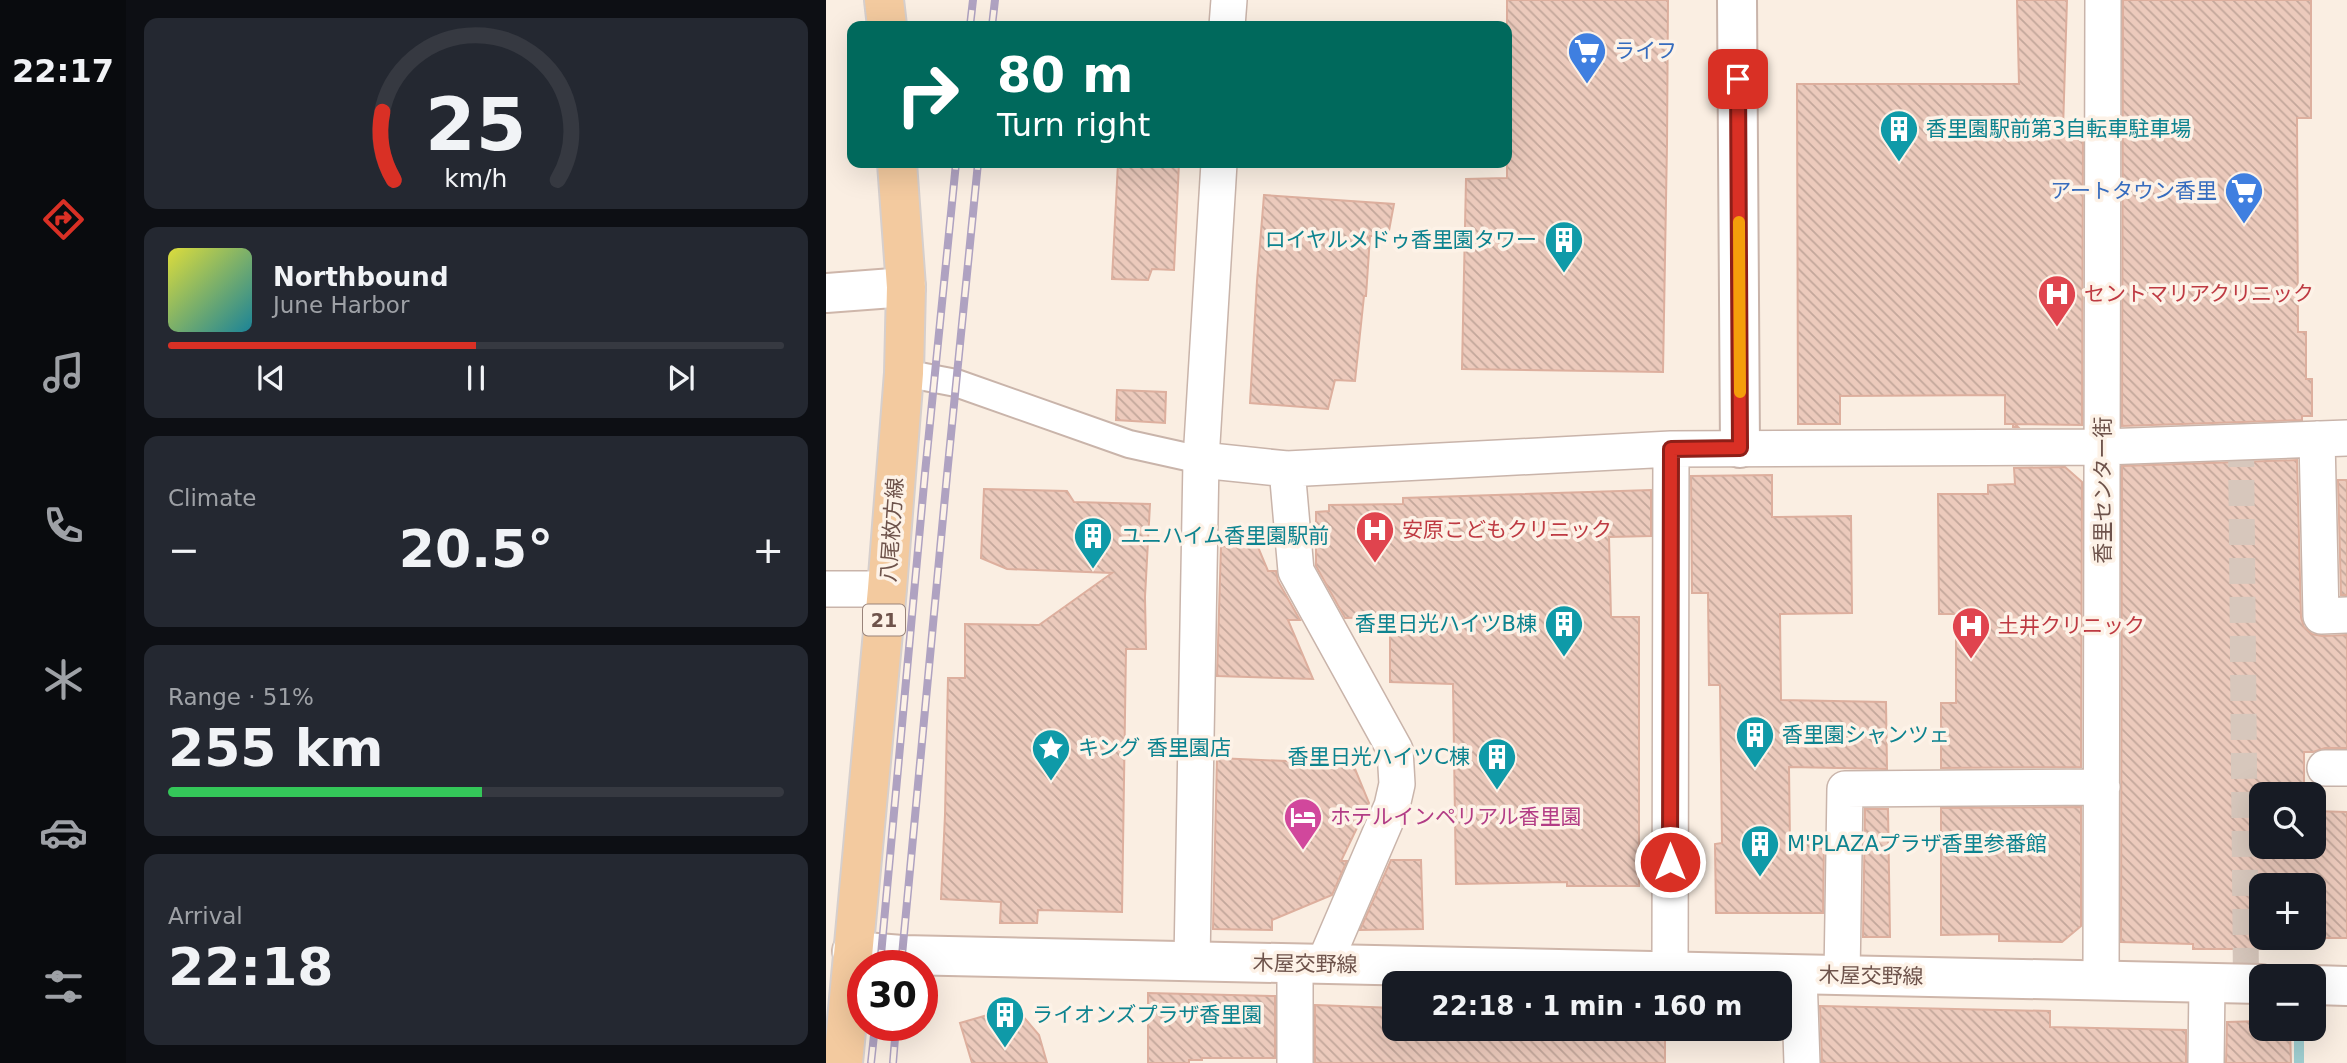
<!DOCTYPE html>
<html lang="en">
<head>
<meta charset="utf-8">
<style>
	body { margin:0; font-family:"DejaVu Sans","Noto Sans JP",sans-serif; background:#242831; color:#f1f3f6; height:100vh; display:flex; flex-direction:column; font-size:26px; white-space:nowrap }
	* { box-sizing:border-box; margin:0 }
	p { font-size:23px; color:#9ea1a6 }
	.icon { flex:none; width:38px; height:38px; fill:none; stroke:currentColor; stroke-width:2; stroke-linecap:round; stroke-linejoin:round }
	.map { position:relative; flex:1; overflow:hidden }
	.side { display:flex; flex-direction:column; gap:18px; padding:18px; background:#0d0f14; width:700px }
	.side>* { flex:none }
	.top-card { position:absolute; left:21px; top:21px; width:665px; height:147px; border-radius:14px; box-shadow:0 7px 28px #0002; background:#00695c; color:#fff; overflow:hidden }
	.controls { position:absolute; left:1423px; top:782px; display:grid; gap:14px }
	.controls a { display:grid; place-items:center; width:77px; height:77px; border-radius:14px; background:#171b24; box-shadow:0 7px 28px #0002; font-size:35px }
	.speed { position:absolute; left:21px; top:950px; display:flex; gap:14px; font-size:35px; font-weight:700; text-align:center }
	.speed>* { display:grid; place-content:center; width:91px; height:91px; border-radius:50%; background:#171b24; box-shadow:0 7px 28px #0002; line-height:1 }
	.speed .limit { border:10px solid #d22; background:#fff; color:#111 }
	.pin { position:absolute; display:grid; place-items:center; width:60px; height:60px; color:#fff; margin:-30px; border-radius:14px; box-shadow:0 4px 10px #0006 }
	.me { position:absolute; width:77px; margin:-38px; rotate:0deg; stroke-linejoin:round; filter:drop-shadow(0 0 5px #0008) }
	.turn { display:flex; align-items:center; gap:24px; height:147px; padding:0 35px; font-size:32px }
	.turn .icon { width:91px; height:91px; stroke-width:2.5 }
	.turn b { display:block; font-size:49px; line-height:60px }
	.big { font-size:52px; font-weight:700; line-height:1.1 }
	.side .card { flex:1; display:flex; flex-direction:column; justify-content:center; gap:10px; min-width:0; padding:0 24px; border-radius:14px; background:#242831 }
	.side .dial { align-items:center; gap:0 }
	.dial svg { height:182px; overflow:visible; fill:none; stroke:#363941; stroke-width:7; stroke-linecap:round; text-anchor:middle }
	.dial text { fill:#f1f3f6; stroke:none }
	.song { display:flex; align-items:center; gap:21px }
	.cover { width:84px; height:84px; border-radius:10px; background:linear-gradient(135deg,hsl(60 70% 55%),hsl(190 70% 35%)) }
	.played { height:7px; border-radius:4px; background:linear-gradient(90deg,#d93025 50%,#363941 50%) }
	.keys { display:flex; justify-content:space-around; direction:ltr }
	.heat { display:flex; justify-content:space-between; align-items:center; font-size:38px; direction:ltr }
	.charge { height:10px; border-radius:5px; background:linear-gradient(90deg,#34c759 51%,#363941 0) }
	.trip { position:absolute; left:556px; top:971px; width:410px; height:70px; border-radius:14px; background:#171b24; box-shadow:0 7px 28px #0002; font-weight:700; line-height:70px; text-align:center }
	main { display:flex; flex:1; min-height:0 }
	.tabs { display:flex; flex-direction:column; width:126px; justify-content:space-around; align-items:center; background:#090b0e; color:#9ea1a6 }
	.tabs .icon { width:49px; height:49px }
	.tabs .active { color:#d93025 }
	.tabs b { font-size:32px; color:#f1f3f6 }
	.map>svg:first-child { display:block }
</style>
</head>
<body>
<main>
<nav class="tabs">
<b>22:17</b>
<svg class="icon active" aria-label="directions" viewBox="0 0 24 24"><path d="M12 3l9 9-9 9-9-9zM9 14v-3h6M13 9l2 2-2 2"/></svg>
<svg class="icon" aria-label="music" viewBox="0 0 24 24"><path d="M9 18V5l10-2v13"/><circle cx="6" cy="18" r="3"/><circle cx="16" cy="16" r="3"/></svg>
<svg class="icon" aria-label="phone" viewBox="0 0 24 24"><path d="M5 4h4l2 5-3 2q2 4 5 5l2-3 5 2v4C11 20 4 13 5 4z"/></svg>
<svg class="icon" aria-label="climate" viewBox="0 0 24 24"><path d="M12 3v18M4 7l16 10M4 17L20 7"/></svg>
<svg class="icon" aria-label="car" viewBox="0 0 24 24"><path d="M5 17H2v-5l4-1 3-4h7l3 4 3 1v5h-3M9 17h6M6 11h13"/><circle cx="7" cy="17" r="2"/><circle cx="17" cy="17" r="2"/></svg>
<svg class="icon" aria-label="filters" viewBox="0 0 24 24"><path d="M4 7h16M4 17h16"/><circle cx="9" cy="7" r="2"/><circle cx="15" cy="17" r="2"/></svg>
</nav>
<section class="side">
<div class="card dial"><svg viewBox="0 0 100 80">
<path d="M14 69A42 42 0 1 1 86 69"/>
<path d="M14 69A42 42 0 0 1 9 39" stroke="#d93025"/>
<text x="50" y="56" font-size="32" font-weight="700">25</text>
<text x="50" y="72" font-size="11">km/h</text>
</svg></div>
<div class="card">
<div class="song"><i class="cover"></i><div><b>Northbound</b><p>June Harbor</p></div></div>
<div class="played"></div>
<div class="keys"><svg class="icon" aria-label="previous" viewBox="0 0 24 24"><path d="M18 5L8 12l10 7zM5 5v14"/></svg><svg class="icon" aria-label="pause" viewBox="0 0 24 24"><path d="M8 5v14M16 5v14"/></svg><svg class="icon" aria-label="next" viewBox="0 0 24 24"><path d="M6 5l10 7-10 7zM19 5v14"/></svg></div>
</div>
<div class="card"><p>Climate</p>
<div class="heat"><a>−</a><b class="big">20.5°</b><a>+</a></div>
</div>
<div class="card"><p>Range · 51%</p><b class="big">255 km</b><div class="charge"></div></div>
<div class="card"><p>Arrival</p><b class="big">22:18</b></div>
</section>
<div class="map">
<svg width="1521" height="1063" viewBox="0 0 1521 1063">
	<defs>
		<pattern id="building-back-hatch" width="6" height="6" patternUnits="userSpaceOnUse" patternTransform="scale(1.75)"><rect width="6" height="6" fill="#eccabc"/><path d="M-1 5l2 2M0 0l6 6M5-1l2 2" fill="none" stroke="#c3a79b"/></pattern>
	</defs>
	<rect width="100%" height="100%" fill="#faeee2"/>
	<g fill="none" stroke-linecap="round" stroke-linejoin="round">
		<!-- stream -->
		<path stroke="#a0cfd1" stroke-width="10" d="M1473,1029V1063"/>
	</g>
	<!-- building -->
	<path fill="url(#building-back-hatch)" stroke="#ddaf9e" stroke-width="2" d="M681,0H842L841,144L837,372L636,369L640,179L681,178Z
		M1191,0H1241L1237,130L1257,129L1256,425L1189,424L1192,427H1187V424H1179V395L1014,396V424H972L971,84H1193Z
		M1297,0H1485V118H1471L1472,332H1480V379H1486V416H1476V420L1296,426Z
		M292,163H353L348,270L326,269L322,280L286,279Z
		M438,195L568,204L562,236H544L540,296H538L529,381L509,380L502,409L424,403L431,281Z
		M291,390L340,392L339,423L290,420Z
		M1471,460L1475,617L1478,627L1486,634L1496,636L1521,635V748H1499L1487,752H1478V794H1435V847H1488V811L1521,812V938H1488V886H1435V938H1476V949H1367V944L1295,942L1296,466Z
		M1239,467L1256,482L1255,767L1115,768V703H1130V614H1113L1112,494H1162V485L1189,484L1188,468Z
		M946,475V517L1025,516L1026,613L954,614L955,700L1060,702L1061,769L963,767L964,843L998,842L997,913H890L889,844L896,843L894,685H883L882,593H866L865,476Z
		M1512,480H1521V595H1515Z
		M158,489L241,491L248,502L324,504L319,597L320,649H300L296,912L212,910L211,923H174L175,902L115,899L119,815L122,678H139V624L213,625L286,573L181,569L155,558Z
		M825,490V536L783,537L785,617H813V886H741V882L630,884L627,684L564,682V617L519,618L490,566V512L503,511V505L577,504V498Z
		M395,546L432,547L442,571H450L452,581L474,620H462L487,679L391,676Z
		M391,758L527,764L543,803L515,861H521L506,895L446,920V930L387,929Z
		M1255,807V926L1236,942L1173,941V934L1115,935V808Z
		M1039,809H1062L1064,937H1037Z
		M565,860H595L597,929L534,930Z
		M322,993L449,996V1058H376V1060H363V1063H322Z
		M489,1005L569,1008V1029H839V1063H489Z
		M994,1006L1224,1011V1027L1360,1030V1063H996Z
		M189,1007L213,1035L221,1063H146L134,1023Z
		M1435,1021V1029H1464L1465,1063H1400L1401,1022Z"/>
	<g fill="none" stroke-linecap="round" stroke-linejoin="round">
		<!-- pedestrian-tunnel -->
		<path stroke="#d7c7bc" stroke-width="26" stroke-dasharray="26 13" stroke-linecap="butt" d="M1415,441L1420,984"/>
		<!-- pedestrian casing -->
		<g stroke="#c9b4aa" stroke-width="30">
			<path id="pedestrian" d="M78,373L130,383L303,444L375,460"/>
		</g>
		<!-- minor casing -->
		<g stroke="#c9b4aa" stroke-width="38">
			<path id="minor" d="M401,26L403,0
				M1491,439L1495,616L1521,615
				M375,460L393,163
				M461,469L470,571L569,750L571,784L566,806L498,964
				M0,589H61
				M1499,768H1521
				M366,961L375,460L461,469L845,449L1277,447L1521,438
				M469,964V1063
				M844,972L845,449
				M973,975L976,1063
				M1016,976L1019,789L1276,787
				M1275,981L1277,0
				M1380,1063L1381,984"/>
		</g>
		<!-- tertiary casing -->
		<g stroke="#c9b4aa" stroke-width="42">
			<path id="tertiary" d="M911,0L914,448"/>
		</g>
		<!-- secondary casing -->
		<g stroke="#ceb6aa" stroke-width="42">
			<path id="secondary" d="M0,293L80,287
				M26,951L76,955L1435,984
				M1488,985L1521,986"/>
		</g>
		<!-- primary casing -->
		<g stroke="#d6cfcd" stroke-width="42">
			<path id="primary" d="M58,0L61,26
				M17,1063L61,589L78,373L80,287L71,163"/>
		</g>
		<!-- pedestrian -->
		<use href="#pedestrian" stroke="#fff" stroke-width="26"/>
		<!-- minor -->
		<use href="#minor" stroke="#fff" stroke-width="35"/>
		<!-- tertiary -->
		<use href="#tertiary" stroke="#fff" stroke-width="38"/>
		<!-- secondary -->
		<use href="#secondary" stroke="#fff" stroke-width="38"/>
		<!-- primary -->
		<use href="#primary" stroke="#f3ca9f" stroke-width="38"/>
		<!-- rail casing -->
		<g stroke="#afa2c1" stroke-width="8">
			<path id="rail" d="M144,26L147,0
				M166,26L169,0
				M54,966L99,473L130,163
				M75,966L121,475L152,163
				M45,1063L49,1026
				M67,1063L70,1026"/>
		</g>
		<!-- rail -->
		<use href="#rail" stroke="#fdf2e7" stroke-width="5" stroke-dasharray="16" stroke-linecap="butt"/>
	</g>
	<g fill="none" stroke-linecap="round" stroke-linejoin="round">
		<!-- route casing -->
		<g stroke="#8d1f18" stroke-width="18">
			<path id="route" d="M844,862L845,449L914,448L912,79"/>
		</g>
		<!-- route -->
		<use href="#route" stroke="#d93025" stroke-width="12"/>
		<!-- slow -->
		<path stroke="#f59e0b" stroke-width="12" d="M913,222L914,392"/>
	</g>
	<!-- icons -->
	<defs>
		<g id="supermarket-pin" transform="scale(2.0125)"><path d="M0 17L-7.5 6A9.5 9.5 0 1 1 7.5 6Z" fill="#3f7fe0" stroke="#fdf2e7"/><path d="M-6-5.5h2.5l.6 2H6L4.5 2H-2.5L-4.4-4H-6ZM-1.5 3.2a1.3 1.3 0 1 0 .1 0ZM3 3.2a1.3 1.3 0 1 0 .1 0Z" fill="#fff"/></g>
		<g id="building-pin" transform="scale(2.0125)"><path d="M0 17L-7.5 6A9.5 9.5 0 1 1 7.5 6Z" fill="#0f9aa8" stroke="#fdf2e7"/><path d="M-4-6H4V6H1V3H-1V6H-4ZM-2.5-4.3h1.7v1.8h-1.7ZM.8-4.3h1.7v1.8H.8ZM-2.5-1h1.7V.8h-1.7ZM.8-1h1.7V.8H.8Z" fill="#fff"/></g>
		<g id="hospital-pin" transform="scale(2.0125)"><path d="M0 17L-7.5 6A9.5 9.5 0 1 1 7.5 6Z" fill="#e0444e" stroke="#fdf2e7"/><path d="M-5-5h3v3.5h4V-5h3V5h-3V1.5h-4V5h-3Z" fill="#fff"/></g>
		<g id="sight-pin" transform="scale(2.0125)"><path d="M0 17L-7.5 6A9.5 9.5 0 1 1 7.5 6Z" fill="#0f9aa8" stroke="#fdf2e7"/><path d="M0-6L1.8-2.2L6-1.7L2.9 1.2L3.7 5.4L0 3.3L-3.7 5.4L-2.9 1.2L-6-1.7L-1.8-2.2Z" fill="#fff"/></g>
		<g id="hotel-pin" transform="scale(2.0125)"><path d="M0 17L-7.5 6A9.5 9.5 0 1 1 7.5 6Z" fill="#d1479c" stroke="#fdf2e7"/><path d="M-6-4.5h1.5V1H6V5H4.5V3h-9V5H-6ZM-4 0a1.8 1.8 0 1 1 3.6 0ZM.5 0V-2.5h3Q6-2.5 6 0Z" fill="#fff"/></g>
	</defs>
	<g fill-rule="evenodd">
		<use href="#supermarket-pin" x="761" y="51"/>
		<use href="#building-pin" x="1073" y="129"/>
		<use href="#supermarket-pin" x="1418" y="191"/>
		<use href="#building-pin" x="738" y="240"/>
		<use href="#hospital-pin" x="1231" y="294"/>
		<use href="#hospital-pin" x="549" y="530"/>
		<use href="#building-pin" x="267" y="536"/>
		<use href="#building-pin" x="738" y="624"/>
		<use href="#hospital-pin" x="1145" y="626"/>
		<use href="#building-pin" x="929" y="735"/>
		<use href="#sight-pin" x="225" y="748"/>
		<use href="#building-pin" x="671" y="757"/>
		<use href="#hotel-pin" x="477" y="817"/>
		<use href="#building-pin" x="934" y="844"/>
		<use href="#building-pin" x="179" y="1015"/>
	</g>
	<g text-anchor="middle" stroke-width="7" stroke-linejoin="round" paint-order="stroke">
		<!-- shield labels -->
		<rect fill="#fdf2e7" stroke="#99837a" stroke-width="2" x="37" y="604.5" width="42" height="31" rx="5"/>
		<g font-size="19" font-weight="bold" fill="#6e534b">
			<text x="58" y="627">21</text>
		</g>
		<!-- shop labels -->
		<g font-size="21" fill="#366cbe" stroke="#fdf2e7" text-anchor="start">
			<text x="788" y="58">ライフ</text>
			<text x="1391" y="198" text-anchor="end">アートタウン香里</text>
		</g>
		<!-- culture labels -->
		<g font-size="21" fill="#0d838f" stroke="#fdf2e7" text-anchor="start">
			<text x="1100" y="136">香里園駅前第3自転車駐車場</text>
			<text x="711" y="247" text-anchor="end">ロイヤルメドゥ香里園タワー</text>
			<text x="294" y="543">ユニハイム香里園駅前</text>
			<text x="711" y="631" text-anchor="end">香里日光ハイツB棟</text>
			<text x="956" y="742">香里園シャンツェ</text>
			<text x="252" y="755">キング 香里園店</text>
			<text x="644" y="764" text-anchor="end">香里日光ハイツC棟</text>
			<text x="961" y="851">M'PLAZAプラザ香里参番館</text>
			<text x="206" y="1022">ライオンズプラザ香里園</text>
		</g>
		<!-- health labels -->
		<g font-size="21" fill="#be3a42" stroke="#fdf2e7" text-anchor="start">
			<text x="1258" y="301">セントマリアクリニック</text>
			<text x="576" y="537">安原こどもクリニック</text>
			<text x="1172" y="633">土井クリニック</text>
		</g>
		<!-- street labels -->
		<g font-size="21" fill="#6e534b" stroke="#fdf2e7">
			<text transform="translate(1277 490) rotate(-90)" y="7">香里センター街</text>
			<text transform="translate(66 530) rotate(-86)" y="7">八尾枚方線</text>
			<text transform="translate(479 964) rotate(1)" y="7">木屋交野線</text>
			<text transform="translate(1045 976) rotate(1)" y="7">木屋交野線</text>
		</g>
		<!-- hotel labels -->
		<g font-size="21" fill="#b23c85" stroke="#fdf2e7" text-anchor="start">
			<text x="504" y="824">ホテルインペリアル香里園</text>
		</g>
	</g>
</svg>
<div class="controls">
<a><svg class="icon" aria-label="search" viewBox="0 0 24 24"><circle cx="10" cy="10" r="6"/><path d="M15 15l6 6"/></svg></a>
<a>+</a>
<a>−</a>
</div>
<div class="speed"><div class="limit">30</div></div>
<div class="pin" style="left:912px;top:79px;background:#d93025"><svg class="icon" aria-label="arrive" viewBox="0 0 24 24"><path d="M6 21V4h12l-3 4 3 4H6"/></svg></div>
<svg class="me" style="left:844px;top:862px" viewBox="-20 -20 40 40"><circle r="17" fill="#d93025" stroke="#fff" stroke-width="3"/><path d="M0-11L8 9 0 5-8 9z" fill="#fff"/></svg>
<div class="trip">22:18 · 1 min · 160 m</div>
<div class="top-card">
<div class="turn"><svg class="icon" aria-label="right" viewBox="0 0 24 24"><path d="M7 20v-9h11M14 6l5 5-5 5"/></svg><div><b>80 m</b>Turn right</div></div>
</div>
</div>
</main>
</body>
</html>
